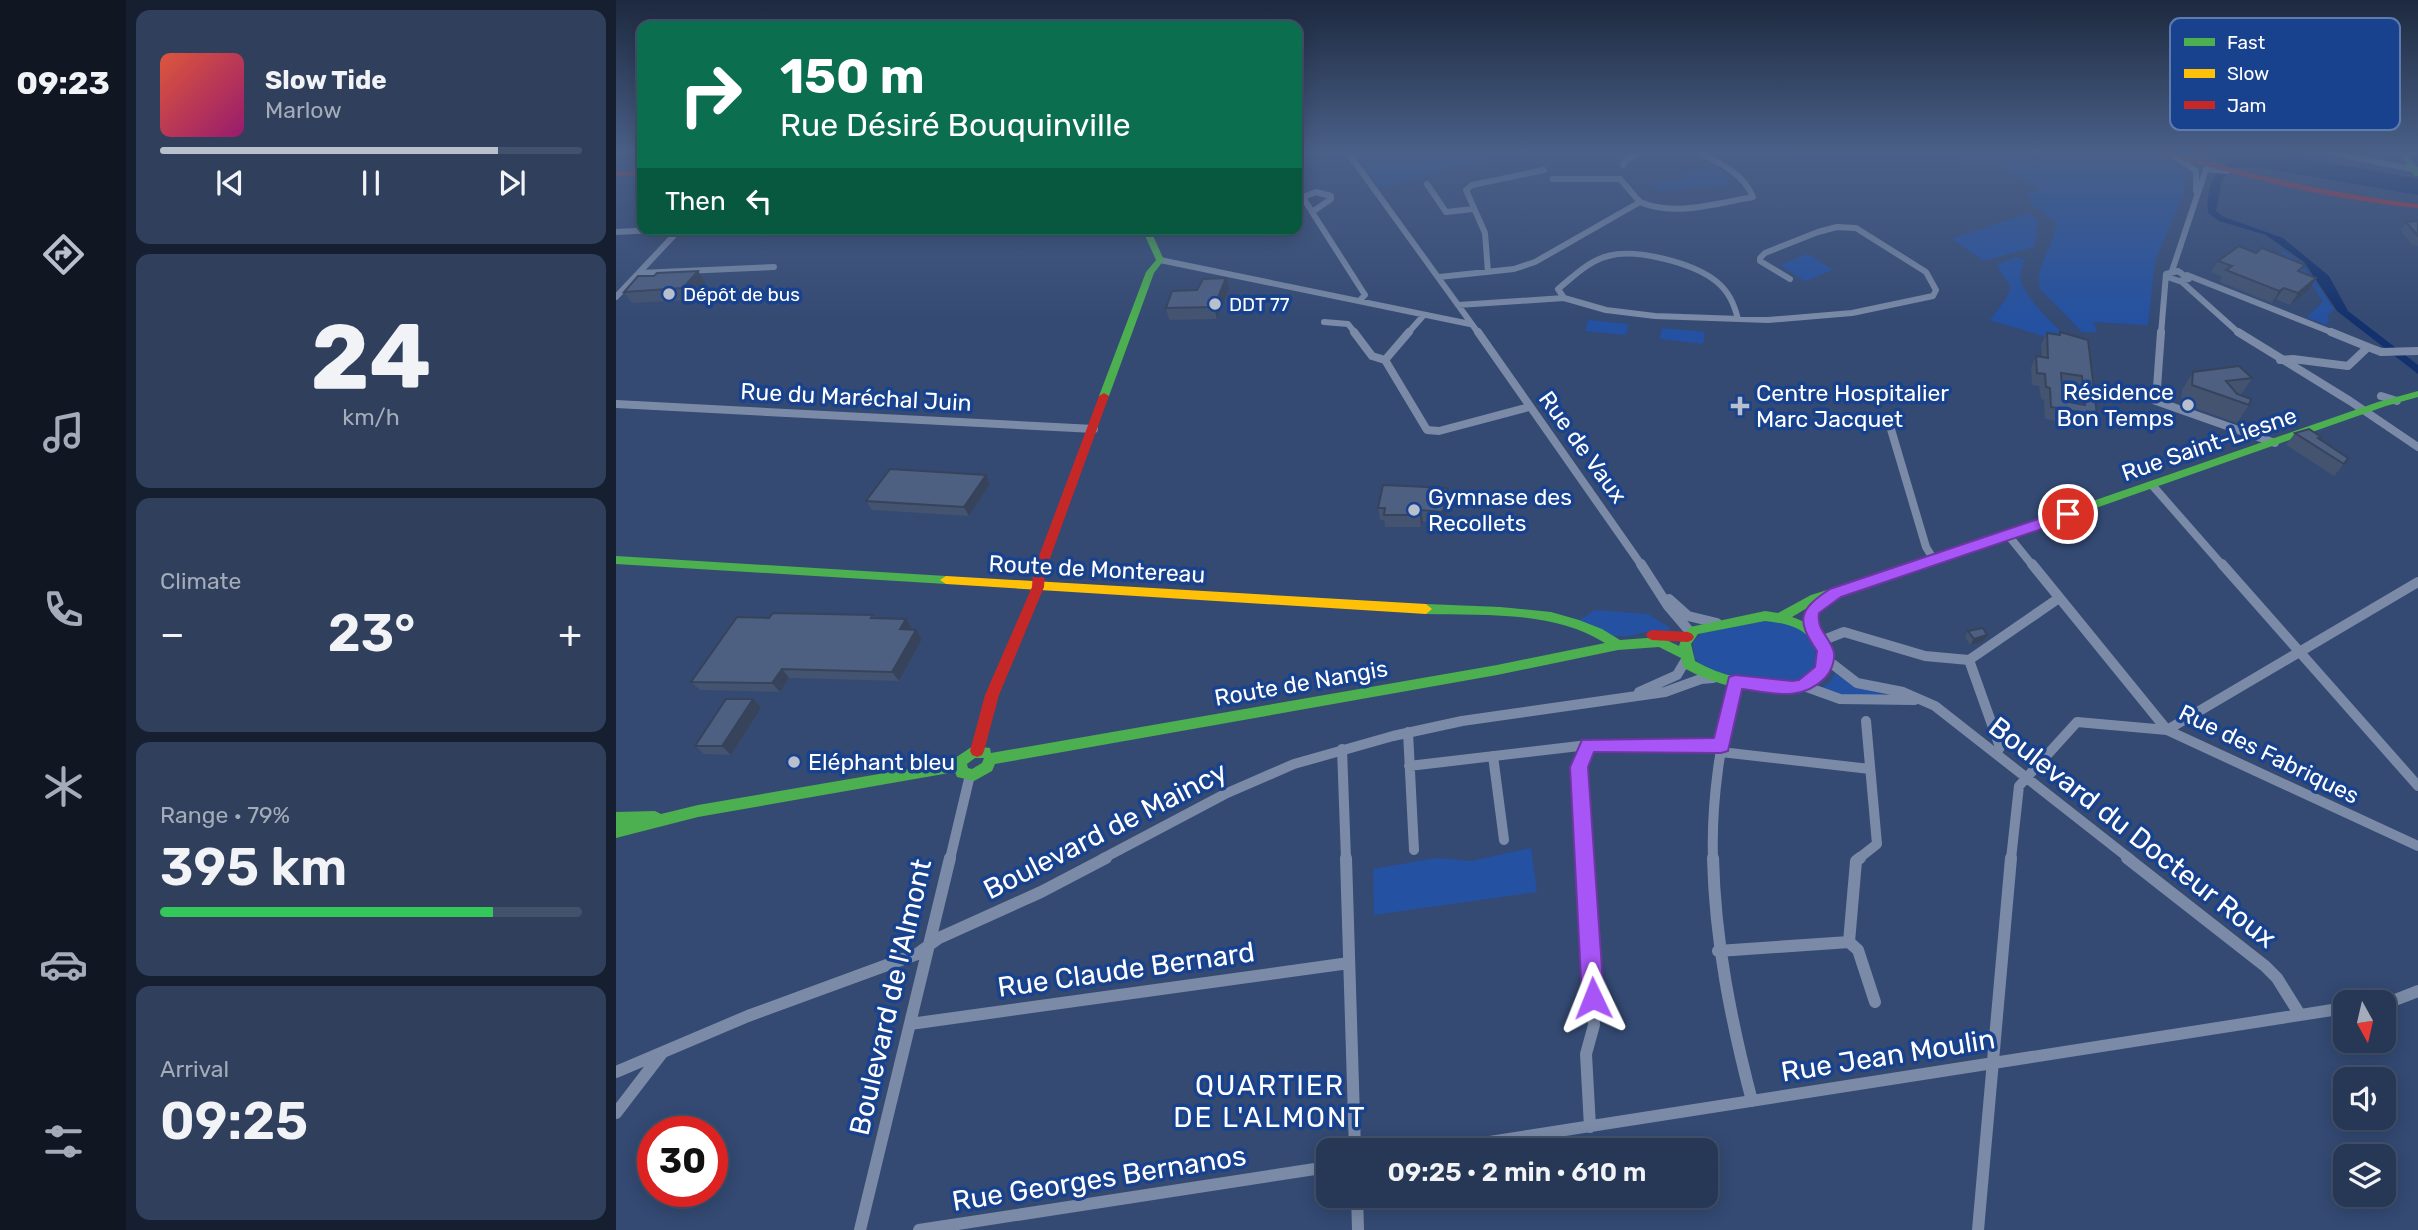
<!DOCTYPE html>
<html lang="en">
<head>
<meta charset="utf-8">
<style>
	body { margin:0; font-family:Rubik,sans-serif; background:#2f3f5c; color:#f1f3f6; height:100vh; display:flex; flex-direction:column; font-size:26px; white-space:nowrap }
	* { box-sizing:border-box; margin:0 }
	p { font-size:23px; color:#a4acb9 }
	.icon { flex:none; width:38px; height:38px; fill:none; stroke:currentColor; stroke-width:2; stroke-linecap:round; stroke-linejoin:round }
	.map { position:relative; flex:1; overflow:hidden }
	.details { display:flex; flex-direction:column; gap:10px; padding:10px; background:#151f2f; width:490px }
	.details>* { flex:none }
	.guide { position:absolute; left:21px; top:21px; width:665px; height:214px; border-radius:14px; box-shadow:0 4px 18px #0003,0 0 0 2px #43526c; background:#0b6e4f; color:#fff; overflow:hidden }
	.needle { width:46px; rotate:172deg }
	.tools { position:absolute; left:1717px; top:990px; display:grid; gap:14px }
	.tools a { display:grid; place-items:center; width:63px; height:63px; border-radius:14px; background:#273856; box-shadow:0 4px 18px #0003,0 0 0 2px #43526c; font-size:35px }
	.speed { position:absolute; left:21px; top:1116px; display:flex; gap:14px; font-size:35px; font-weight:700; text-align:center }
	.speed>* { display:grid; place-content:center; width:91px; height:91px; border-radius:50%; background:#273856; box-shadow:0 4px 18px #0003,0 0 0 2px #43526c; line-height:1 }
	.speed .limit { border:10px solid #d22; background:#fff; color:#111 }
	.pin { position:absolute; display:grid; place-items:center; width:60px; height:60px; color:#fff; margin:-30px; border:4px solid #fff; border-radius:50%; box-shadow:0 2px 7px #0007 }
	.me { position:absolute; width:77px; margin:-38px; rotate:358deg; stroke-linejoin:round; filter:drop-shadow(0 0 5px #0008) }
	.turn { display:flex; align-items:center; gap:24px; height:147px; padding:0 28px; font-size:32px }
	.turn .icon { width:91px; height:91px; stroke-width:2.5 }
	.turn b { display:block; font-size:49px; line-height:60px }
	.then { display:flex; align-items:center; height:66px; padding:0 28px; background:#0003; gap:14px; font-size:26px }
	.big { font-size:52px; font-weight:600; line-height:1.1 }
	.details .card { flex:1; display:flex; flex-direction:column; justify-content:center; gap:10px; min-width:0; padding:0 24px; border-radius:14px; background:#2f3f5c }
	.details .dial { align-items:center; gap:0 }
	.dial b { font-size:91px; line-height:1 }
	.song { display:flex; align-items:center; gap:21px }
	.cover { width:84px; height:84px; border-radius:10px; background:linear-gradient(135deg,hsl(10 70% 55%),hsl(320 70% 35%)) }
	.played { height:7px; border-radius:4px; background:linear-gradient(90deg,#b8c0ce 80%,#43526c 80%) }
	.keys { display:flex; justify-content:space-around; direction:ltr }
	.heat { display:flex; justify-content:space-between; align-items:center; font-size:38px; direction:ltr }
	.charge { height:10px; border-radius:5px; background:linear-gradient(90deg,#34c759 79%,#43526c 0) }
	.trip { position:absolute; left:700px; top:1138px; width:402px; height:70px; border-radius:14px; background:#273856; box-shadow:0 4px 18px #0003,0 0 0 2px #43526c; font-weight:600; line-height:70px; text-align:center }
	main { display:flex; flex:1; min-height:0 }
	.menu { display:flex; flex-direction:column; width:126px; justify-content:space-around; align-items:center; background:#101622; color:#a4acb9 }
	.menu .icon { width:49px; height:49px }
	.menu .on { color:#b8c0ce }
	.menu b { font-size:32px; color:#f1f3f6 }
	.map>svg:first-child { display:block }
</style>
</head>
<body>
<main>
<nav class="menu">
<b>09:23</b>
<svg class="icon on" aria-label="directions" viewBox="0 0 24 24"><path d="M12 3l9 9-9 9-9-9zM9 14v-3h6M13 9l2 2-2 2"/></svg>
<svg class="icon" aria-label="music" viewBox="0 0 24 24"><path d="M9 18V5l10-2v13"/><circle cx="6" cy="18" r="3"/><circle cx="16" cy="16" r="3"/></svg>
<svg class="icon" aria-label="phone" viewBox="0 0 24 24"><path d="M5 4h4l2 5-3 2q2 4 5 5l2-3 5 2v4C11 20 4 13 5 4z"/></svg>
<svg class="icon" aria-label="climate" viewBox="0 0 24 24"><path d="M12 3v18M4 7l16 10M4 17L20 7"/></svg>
<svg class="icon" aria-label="car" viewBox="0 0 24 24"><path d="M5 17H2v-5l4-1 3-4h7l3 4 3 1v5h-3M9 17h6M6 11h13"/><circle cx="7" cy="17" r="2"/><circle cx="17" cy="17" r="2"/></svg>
<svg class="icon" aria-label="filters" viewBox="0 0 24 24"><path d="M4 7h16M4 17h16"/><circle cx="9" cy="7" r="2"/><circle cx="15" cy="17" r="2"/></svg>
</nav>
<section class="details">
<div class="card">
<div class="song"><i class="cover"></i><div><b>Slow Tide</b><p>Marlow</p></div></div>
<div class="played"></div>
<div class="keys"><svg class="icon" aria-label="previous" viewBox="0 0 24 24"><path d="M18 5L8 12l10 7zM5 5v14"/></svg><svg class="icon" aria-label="pause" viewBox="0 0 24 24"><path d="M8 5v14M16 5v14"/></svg><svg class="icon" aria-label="next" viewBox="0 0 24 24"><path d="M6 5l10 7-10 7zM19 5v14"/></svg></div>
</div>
<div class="card dial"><b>24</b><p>km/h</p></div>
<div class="card"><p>Climate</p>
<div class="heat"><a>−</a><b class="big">23°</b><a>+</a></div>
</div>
<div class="card"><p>Range · 79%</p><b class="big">395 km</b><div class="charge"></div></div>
<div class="card"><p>Arrival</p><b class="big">09:25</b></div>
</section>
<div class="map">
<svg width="1802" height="1230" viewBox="0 0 1802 1230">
	<rect width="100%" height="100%" fill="#344a73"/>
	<!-- green -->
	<path fill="#2451a1" d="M738,150H906L764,188Z
		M1323,150H1531L1569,168L1568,193L1539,261L1532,325L1477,322L1481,332H1466L1424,289C1418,267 1439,244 1440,222L1413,203L1418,200L1410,194L1423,189L1371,161L1355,164Z
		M1104,169L1114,184L1043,191L1038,183L1071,180L1067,172Z
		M1412,213L1422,220L1418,247L1368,261L1336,239Z
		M1658,247C1688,259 1701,284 1718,310L1711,315L1713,321L1710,325L1691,317L1707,302C1694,279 1679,262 1658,247Z
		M1192,254L1217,270L1189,281L1164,265Z
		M1400,257L1409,260C1406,267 1403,274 1405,282C1413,304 1444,330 1460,346L1374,320L1390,299L1395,287L1382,268V264Z
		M972,320L1013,324L1010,335L969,331Z
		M1046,328L1089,332L1087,344L1044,339Z
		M979,610L1032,614L1053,627V633L1030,632L1013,636H997L962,621Z
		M1157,620C1166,623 1175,624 1183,629C1201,640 1208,665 1187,677C1170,686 1113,677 1095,670C1087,668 1083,663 1078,657L1077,642L1086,632L1093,630Z
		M1219,673L1228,679L1266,692L1268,696L1229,695L1205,688L1215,681Z
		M915,848L921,892L758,915L757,869L820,858L856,861Z"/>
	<!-- water -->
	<path fill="#13316d" d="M1574,150H1642L1802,179V195L1645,168L1619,167L1606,179L1600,211L1608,217L1667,238L1713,276L1732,311L1802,365V374L1721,311L1688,262L1650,235L1603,221L1592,213C1590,194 1596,168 1616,162Z"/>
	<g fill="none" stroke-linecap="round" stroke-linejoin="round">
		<!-- street-far3 -->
		<path stroke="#7b8ba7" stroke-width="6" d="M730,150L863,334
			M1701,150L1802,170
			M1784,150L1802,152
			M1557,155L1580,171V191
			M1007,165L1010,160L1031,150
			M811,184L830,212L857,209
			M700,192L715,196V199L696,212L687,197Z
			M1024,202C1058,217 1102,203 1137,197C1128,173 1099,160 1078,150
			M696,212L749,295L743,301
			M0,232L57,229
			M544,260L854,324
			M1556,271L1590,169L1611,171
			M872,272L869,233L850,190L856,185L928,170
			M23,273L158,267
			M1571,275L1720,334
			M823,277L898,269L919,262L1024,202L1004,179H937
			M1566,282L1624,334
			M0,297L64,229
			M948,298L942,289C957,277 972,261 992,256C1020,248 1078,263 1101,282C1113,292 1118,304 1122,319
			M842,305L948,298L990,310L1039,316L1152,320L1236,313L1317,296L1320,290L1310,272L1240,228L1221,227L1202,232L1149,253L1144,258V261L1174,279
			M708,322L732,324L740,334
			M791,334L807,316
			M1545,334L1550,274L1562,271L1573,279L1563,281L1552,277"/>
		<!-- street-far2 -->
		<path stroke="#7b8ba7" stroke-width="8" d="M738,332L756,356L769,360
			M862,332L1026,566
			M1545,332L1540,401L1659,443
			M1622,332L1734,401L1802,447
			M1715,332L1752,347
			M769,360L811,430L823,431L913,407
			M769,360L793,332
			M1664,360L1677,359L1732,366L1752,347L1765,352L1802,351
			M1765,396L1781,401
			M0,404L478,429
			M1263,420L1274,426L1310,547L1318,560
			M1536,485L1607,566
			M1392,535L1417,566"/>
		<!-- street-far1 -->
		<path stroke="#7b8ba7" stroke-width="10" d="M1025,564L1052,606L1075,633
			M1416,564L1551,730L1802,846
			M1606,564L1802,786
			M1053,599L1072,616L1101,623
			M1205,641L1228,632L1309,656L1353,660L1443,598
			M1210,659L1241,683L1287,692L1319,706L1514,859
			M1353,660L1384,747L1380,754
			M1188,686L1224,699L1299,700
			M1023,692L1061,675L1071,658
			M1551,730L1802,582
			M792,732L798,850
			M726,749L730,859
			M1105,752L1254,769
			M877,756L888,840
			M793,766L972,745H1105
			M334,859L354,775
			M486,859L609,794L678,764L777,736L846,721L1049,692L1085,679L1097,678
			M968,859L963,767L972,745
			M1097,859C1095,798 1105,740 1119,681
			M1242,859L1261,844L1250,721
			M1395,859L1403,786L1461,722L1551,730"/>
		<!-- street -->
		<path stroke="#7b8ba7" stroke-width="12" d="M730,858L739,1150
			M968,858L978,1025L970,1054L974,1127
			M1097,858C1099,941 1115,1021 1136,1101
			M1511,858L1649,966L1661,978L1684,1015
			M1233,942L1240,861L1244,858
			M1233,942L1242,950L1259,1002
			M1102,951L1233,942
			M1761,1003L1779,1000L1802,991
			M294,1024L733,963
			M0,1072L132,1016L301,954L323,938L425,892L490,858
			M0,1113L46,1053
			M822,1150L1729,1008
			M741,1195L742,1230
			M244,1230L334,858
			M303,1230L712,1167
			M1362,1230L1395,858"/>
		<!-- fast -->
		<path fill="#4caf50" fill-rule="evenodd" d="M1780,150H1788L1802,169V176H1799Z
			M526,229H534L548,260L538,273L493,396L488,399L483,396L530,272L540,260Z
			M1802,391V397L1770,406L1312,567L1203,601L1176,617C1198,624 1221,643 1213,670L1193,690L1188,691C1145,695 1106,689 1068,668L1065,658L1043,647L1002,650L881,675L379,764L376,771L358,781L341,777L339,772L82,817L0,838V812L39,811L45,814L82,805L333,762L357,746L374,748L375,753L881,665L989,643C937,610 869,616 810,614L804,609L810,604L884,607L935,612L963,620L986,629L1004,640L1044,637L1063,646L1065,640L1074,627L1149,611L1162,613L1195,595L1304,561L1762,402ZM1149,621C1178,624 1201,631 1202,664L1185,681C1147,684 1112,680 1079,661L1075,644L1082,634ZM359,758H368L366,763L356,769L352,768L351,764Z
			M0,556L330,576L336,580L330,584L0,564Z"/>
		<!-- slow -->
		<path fill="#ffc107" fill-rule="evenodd" d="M330,576L810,604L816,609L810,614L330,584L324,580Z"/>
		<!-- jam -->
		<path fill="#c62828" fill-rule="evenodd" d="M1541,150H1553C1635,175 1717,194 1802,204V208C1733,201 1664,187 1597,168C1579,163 1557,159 1541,150Z
			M26,171V175L0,176V172Z
			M488,393L493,396L429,572L428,587L383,695L368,751L366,755L361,757L356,755L354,751L369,695L416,587L417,572L483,396Z
			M1212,594L1218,598L1202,612V631L1200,634H1192L1190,631V610Z
			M1036,630L1072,632L1076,634L1078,637L1076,640L1072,642L1036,640L1032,638L1030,635L1032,632Z"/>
	</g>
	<!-- wall -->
	<path fill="#435370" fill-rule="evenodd" d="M1802,221V246L1796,245L1784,230L1790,222Z
		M1640,253L1689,265L1685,272L1693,290L1674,305L1660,299L1656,303L1604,282L1606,277L1595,272L1602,261Z
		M82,271L90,283L75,300L16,303L8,292L38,276Z
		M613,289L601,319L553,320L550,308Z
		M1444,332L1472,340L1481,415L1475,427L1429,419L1428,400L1425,399L1423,386L1416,385L1415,368L1420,356L1426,357L1425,345L1431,333L1442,335ZM1446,386L1460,388L1461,403L1447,401Z
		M1577,372L1636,378L1625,395L1633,405L1621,423L1565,403L1566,390Z
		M1679,433L1705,437L1703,439L1728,464L1718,476L1670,445Z
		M370,475L374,484L353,516L256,510L250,501Z
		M833,500L828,524L807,522L805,527H769L768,520H764L762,508Z
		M257,615L260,618L290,619L296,628L295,630L306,639L283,681L173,678L164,692L84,690L75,682L153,618Z
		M1352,631L1371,635L1368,641L1354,645L1349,637Z
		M145,708L115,755L88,754L79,746Z"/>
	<!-- shaded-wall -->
	<path fill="#37435b" d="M82,271L90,283L75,300L67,288Z
		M610,278L613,289L601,319L598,307Z
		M1700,278L1693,290L1674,305L1682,293Z
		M1668,288L1660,299L1656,303L1663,291Z
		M370,475L374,484L353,516L348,507Z
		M832,488L833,500L828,524L827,512Z
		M805,510L807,522L805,527L804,515Z
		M290,619L296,628L290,638L284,629Z
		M300,630L306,639L283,681L276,672Z
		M1371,635L1368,641L1354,645L1358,639Z
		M166,669L173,678L164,692L156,683Z
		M137,699L145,708L115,755L106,746Z"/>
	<!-- building -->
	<path fill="#4e6082" stroke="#37435b" stroke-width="2" fill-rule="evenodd" d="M1802,221V236L1790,222Z
		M1623,246L1640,253L1646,248L1689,265L1682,271L1700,278L1682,293L1668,288L1663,291L1610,270L1616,266L1602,261Z
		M82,271L67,288L8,292L22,276H38L41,273Z
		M610,278L598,307L550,308L556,291L581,290L587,279Z
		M1444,332L1472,340L1481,415L1435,407L1434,388L1430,387L1429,374L1421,373L1420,356L1432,358L1431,333L1444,335ZM1445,373L1466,376L1469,405L1447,401Z
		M1623,366L1636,378L1610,381L1621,394L1635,399L1633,405L1576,385L1577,372Z
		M1693,429L1705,437L1702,438L1732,458L1728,464L1679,433Z
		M274,469L370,475L348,507L250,501Z
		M767,485L832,488L827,512L805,510L804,515H768L769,508H762Z
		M157,613L257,615L255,618L290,619L284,629L300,630L276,672L166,669L156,683L75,682L121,617L153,618Z
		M1367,628L1371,635L1358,639L1352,631Z
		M110,699H137L106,746H79Z"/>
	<!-- sky -->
	<linearGradient id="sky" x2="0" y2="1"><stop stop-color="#1d293f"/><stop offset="0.47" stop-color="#4a6088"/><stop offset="1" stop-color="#4a6088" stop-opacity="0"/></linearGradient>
	<rect width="1802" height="322" fill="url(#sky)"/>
	<!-- route -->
	<path fill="#a855f7" stroke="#6d37a1" stroke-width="2" d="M1452,509L1460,514L1458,518L1225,597L1203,613C1200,631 1215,637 1218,653C1219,661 1215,672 1209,678C1185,702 1157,693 1126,689L1112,751L1105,753L978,752L972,767L988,998L985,1006L977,1009L970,1006L966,998L954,767L966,740L1098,738L1113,677L1119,675L1176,681L1183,680L1199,667L1201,651C1180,620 1182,610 1214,589Z"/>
	<!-- markers -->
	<g fill="#b8c0ce" stroke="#19428e" stroke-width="2.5">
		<circle cx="53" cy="294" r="7"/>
		<circle cx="599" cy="304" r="7"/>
		<circle cx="1572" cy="405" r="7"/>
		<path d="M1120.5 395.5h7v7h7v7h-7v7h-7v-7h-7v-7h7z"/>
		<circle cx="798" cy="510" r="7"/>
		<circle cx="178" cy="762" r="7"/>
	</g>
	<g text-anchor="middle" stroke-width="7" stroke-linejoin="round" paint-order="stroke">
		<!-- far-poi labels -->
		<g font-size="19" fill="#fff" stroke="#19428e" text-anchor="start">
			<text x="67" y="301">Dépôt de bus</text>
			<text x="613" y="311">DDT 77</text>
		</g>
		<!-- poi labels -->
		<g font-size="23" fill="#fff" stroke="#19428e" text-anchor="start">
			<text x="1558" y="400" text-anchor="end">Résidence<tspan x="1558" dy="26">Bon Temps</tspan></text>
			<text x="1140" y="401">Centre Hospitalier<tspan x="1140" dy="26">Marc Jacquet</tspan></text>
			<text x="812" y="505">Gymnase des<tspan x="812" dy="26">Recollets</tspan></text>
			<text x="192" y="770">Eléphant bleu</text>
		</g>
		<!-- street labels -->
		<g font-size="23" fill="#fff" stroke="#19428e">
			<text transform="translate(240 397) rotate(3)" y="8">Rue du Maréchal Juin</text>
			<text transform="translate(1593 444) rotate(-19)" y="8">Rue Saint-Liesne</text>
			<text transform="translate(967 447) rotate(54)" y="8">Rue de Vaux</text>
			<text transform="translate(481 569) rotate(3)" y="8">Route de Montereau</text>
			<text transform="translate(685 683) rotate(-10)" y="8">Route de Nangis</text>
			<text transform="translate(1653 754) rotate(26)" y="8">Rue des Fabriques</text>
		</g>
		<!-- near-street labels -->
		<g font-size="28" fill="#fff" stroke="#19428e">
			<text transform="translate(489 830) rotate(-27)" y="10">Boulevard de Maincy</text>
			<text transform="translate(1517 832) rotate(38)" y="10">Boulevard du Docteur Roux</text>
			<text transform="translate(510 969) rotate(-8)" y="10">Rue Claude Bernard</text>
			<text transform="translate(274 997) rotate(-77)" y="10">Boulevard de l'Almont</text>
			<text transform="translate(1272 1055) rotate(-9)" y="10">Rue Jean Moulin</text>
			<text transform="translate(483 1178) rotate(-9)" y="10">Rue Georges Bernanos</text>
		</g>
		<!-- near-neighbourhood labels -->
		<g font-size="28" letter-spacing="2" fill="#fff" stroke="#19428e">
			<text x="654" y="1095">QUARTIER<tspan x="654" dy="32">DE L'ALMONT</tspan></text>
		</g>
	</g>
	<!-- legend -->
	<rect x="1554" y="18" width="230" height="112" rx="10" fill="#19428e" stroke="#5e7bb0" stroke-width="2"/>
	<rect x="1568" y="38" width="31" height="8" fill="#4caf50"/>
	<rect x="1568" y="69" width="31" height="9" fill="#ffc107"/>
	<rect x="1568" y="101" width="31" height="8" fill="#c62828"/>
	<g font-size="19" fill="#fff">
		<text x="1611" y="49">Fast</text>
		<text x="1611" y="80">Slow</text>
		<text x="1611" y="112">Jam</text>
	</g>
</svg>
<div class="tools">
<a><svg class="needle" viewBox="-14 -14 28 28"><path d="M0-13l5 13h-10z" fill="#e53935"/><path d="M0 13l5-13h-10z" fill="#a4acb9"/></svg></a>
<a><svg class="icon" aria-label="sound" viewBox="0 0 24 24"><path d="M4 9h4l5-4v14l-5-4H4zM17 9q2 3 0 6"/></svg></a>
<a><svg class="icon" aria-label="layers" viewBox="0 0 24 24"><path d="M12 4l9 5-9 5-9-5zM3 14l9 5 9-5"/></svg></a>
</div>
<div class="speed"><div class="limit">30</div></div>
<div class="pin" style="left:1452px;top:514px;background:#d93025"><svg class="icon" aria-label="arrive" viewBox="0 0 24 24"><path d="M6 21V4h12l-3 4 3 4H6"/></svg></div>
<svg class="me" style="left:977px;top:998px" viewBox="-20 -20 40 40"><path d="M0-17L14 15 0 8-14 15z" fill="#a855f7" stroke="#fff" stroke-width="4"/></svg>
<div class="trip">09:25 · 2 min · 610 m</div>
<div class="guide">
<div class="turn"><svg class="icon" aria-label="right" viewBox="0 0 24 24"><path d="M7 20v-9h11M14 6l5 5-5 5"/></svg><div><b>150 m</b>Rue Désiré Bouquinville</div></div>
<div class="then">Then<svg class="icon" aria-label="left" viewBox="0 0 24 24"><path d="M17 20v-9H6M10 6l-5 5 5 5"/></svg></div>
</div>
</div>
</main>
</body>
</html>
